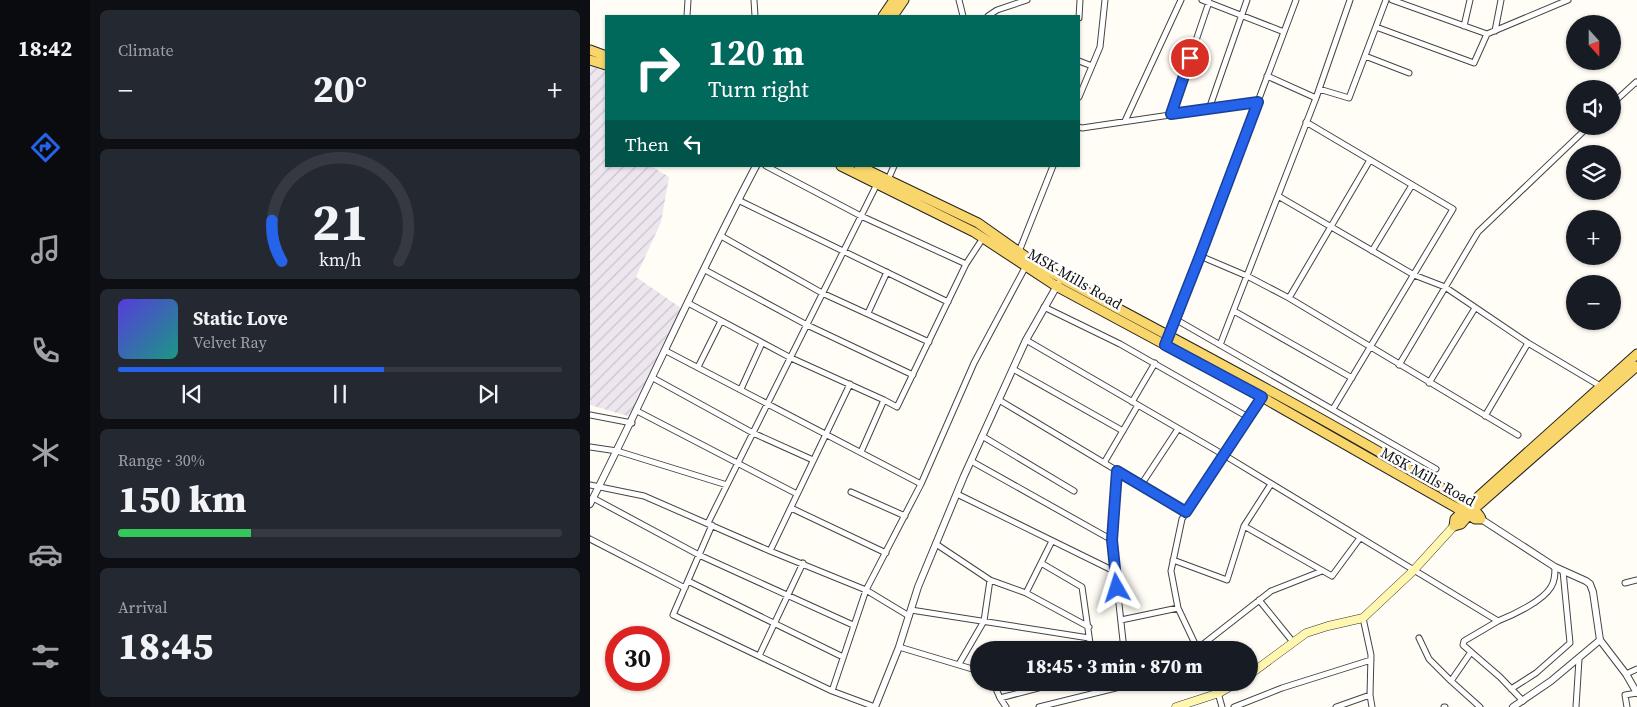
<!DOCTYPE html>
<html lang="en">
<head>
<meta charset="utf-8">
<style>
	body { margin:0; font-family:"Source Serif 4",serif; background:#242831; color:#f1f3f6; height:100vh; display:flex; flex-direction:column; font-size:19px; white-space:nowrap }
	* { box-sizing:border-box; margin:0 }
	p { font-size:16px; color:#9ea1a6 }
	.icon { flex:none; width:28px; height:28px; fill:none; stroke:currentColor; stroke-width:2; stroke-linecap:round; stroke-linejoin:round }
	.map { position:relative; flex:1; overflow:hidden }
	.drawer { display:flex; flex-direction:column; gap:10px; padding:10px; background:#0d0f14; width:500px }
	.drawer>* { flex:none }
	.hud { position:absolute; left:15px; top:15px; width:475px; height:152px; border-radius:0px; box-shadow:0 1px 4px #0004; background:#00695c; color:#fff; overflow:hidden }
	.needle { width:32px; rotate:159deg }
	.fabs { position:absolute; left:976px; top:15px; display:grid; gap:10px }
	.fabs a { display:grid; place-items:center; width:55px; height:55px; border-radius:50%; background:#171b24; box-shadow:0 1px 4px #0004; font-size:25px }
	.speed { position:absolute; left:15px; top:626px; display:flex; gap:10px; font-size:25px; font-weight:700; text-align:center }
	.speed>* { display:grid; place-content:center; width:65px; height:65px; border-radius:50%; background:#171b24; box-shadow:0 1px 4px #0004; line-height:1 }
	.speed .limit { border:8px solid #d22; background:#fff; color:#111 }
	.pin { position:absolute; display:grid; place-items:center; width:42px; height:42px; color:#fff; margin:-21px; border:2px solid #fff; border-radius:50%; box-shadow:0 1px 5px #0007 }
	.me { position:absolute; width:55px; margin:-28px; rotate:354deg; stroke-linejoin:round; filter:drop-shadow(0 0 4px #0008) }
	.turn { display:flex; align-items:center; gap:18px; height:105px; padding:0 20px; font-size:22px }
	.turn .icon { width:65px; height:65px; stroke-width:2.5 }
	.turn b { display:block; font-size:35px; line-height:42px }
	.then { display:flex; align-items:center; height:48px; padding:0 20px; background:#0003; gap:10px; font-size:19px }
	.big { font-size:38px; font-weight:800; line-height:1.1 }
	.drawer .widget { flex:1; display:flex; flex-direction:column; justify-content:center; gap:8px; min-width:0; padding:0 18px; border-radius:8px; background:#242831 }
	.drawer .dial { align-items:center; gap:0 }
	.dial svg { height:130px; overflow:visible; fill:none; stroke:#363941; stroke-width:7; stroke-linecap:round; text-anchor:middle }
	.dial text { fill:#f1f3f6; stroke:none }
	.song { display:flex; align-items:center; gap:15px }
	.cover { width:60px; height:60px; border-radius:8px; background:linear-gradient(135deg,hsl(250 70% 55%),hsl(170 70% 35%)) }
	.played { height:5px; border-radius:2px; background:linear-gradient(90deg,#2563eb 60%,#363941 60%) }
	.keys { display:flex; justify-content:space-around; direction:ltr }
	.heat { display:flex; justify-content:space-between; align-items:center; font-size:28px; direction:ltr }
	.charge { height:8px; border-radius:4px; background:linear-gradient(90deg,#34c759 30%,#363941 0) }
	.trip { position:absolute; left:380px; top:641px; width:288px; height:50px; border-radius:25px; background:#171b24; box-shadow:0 1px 4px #0004; font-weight:800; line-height:50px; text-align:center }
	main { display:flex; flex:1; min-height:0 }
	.menu { display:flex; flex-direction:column; width:90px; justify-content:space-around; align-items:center; background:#090b0e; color:#9ea1a6 }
	.menu .icon { width:35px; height:35px }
	.menu .active { color:#2563eb }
	.menu b { font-size:22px; color:#f1f3f6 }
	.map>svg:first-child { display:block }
</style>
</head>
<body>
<main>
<nav class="menu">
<b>18:42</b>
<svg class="icon active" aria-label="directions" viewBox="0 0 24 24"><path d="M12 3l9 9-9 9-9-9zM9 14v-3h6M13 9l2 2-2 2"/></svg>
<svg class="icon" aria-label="music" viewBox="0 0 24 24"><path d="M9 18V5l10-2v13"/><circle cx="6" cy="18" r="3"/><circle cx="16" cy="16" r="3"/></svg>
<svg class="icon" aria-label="phone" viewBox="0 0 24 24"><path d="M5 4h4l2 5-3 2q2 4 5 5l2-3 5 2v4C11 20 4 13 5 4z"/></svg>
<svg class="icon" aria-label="climate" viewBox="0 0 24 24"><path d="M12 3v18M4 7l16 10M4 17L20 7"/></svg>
<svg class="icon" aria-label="car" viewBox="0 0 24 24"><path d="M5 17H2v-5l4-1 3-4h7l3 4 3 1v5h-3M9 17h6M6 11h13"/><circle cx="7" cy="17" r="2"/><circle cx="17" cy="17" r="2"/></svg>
<svg class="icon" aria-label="filters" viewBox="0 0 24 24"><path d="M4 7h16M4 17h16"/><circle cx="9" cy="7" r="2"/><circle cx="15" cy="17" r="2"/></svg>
</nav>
<section class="drawer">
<div class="widget"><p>Climate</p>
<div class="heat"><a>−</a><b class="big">20°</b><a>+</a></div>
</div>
<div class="widget dial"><svg viewBox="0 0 100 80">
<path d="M14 69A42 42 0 1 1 86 69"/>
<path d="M14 69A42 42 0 0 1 8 44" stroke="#2563eb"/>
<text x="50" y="56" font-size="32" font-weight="700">21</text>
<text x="50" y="72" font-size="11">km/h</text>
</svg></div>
<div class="widget">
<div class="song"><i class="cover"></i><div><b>Static Love</b><p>Velvet Ray</p></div></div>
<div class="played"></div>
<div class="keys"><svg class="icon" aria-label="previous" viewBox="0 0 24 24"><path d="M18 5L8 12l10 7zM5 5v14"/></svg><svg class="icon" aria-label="pause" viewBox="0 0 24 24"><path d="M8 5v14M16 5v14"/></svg><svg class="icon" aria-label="next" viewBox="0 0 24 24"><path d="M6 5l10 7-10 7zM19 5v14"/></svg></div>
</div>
<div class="widget"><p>Range · 30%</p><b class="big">150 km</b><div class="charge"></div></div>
<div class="widget"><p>Arrival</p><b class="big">18:45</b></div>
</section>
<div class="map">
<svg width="1047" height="707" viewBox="0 0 1047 707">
	<defs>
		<pattern id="industrial-furrows" width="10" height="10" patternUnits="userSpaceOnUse" patternTransform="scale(1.25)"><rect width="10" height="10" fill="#eee6ef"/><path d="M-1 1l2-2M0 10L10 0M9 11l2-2" fill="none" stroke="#cbc4cc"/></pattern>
	</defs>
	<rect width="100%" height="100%" fill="#fffdf5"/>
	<!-- industrial -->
	<path fill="url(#industrial-furrows)" d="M0,66L16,71V166H61L79,177L71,222L46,277L91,308L41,417L0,405Z"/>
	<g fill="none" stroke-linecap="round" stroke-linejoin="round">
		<!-- minor casing -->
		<g stroke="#444" stroke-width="7">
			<path id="minor" d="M164,0L165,16
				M369,0L373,16
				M612,0L694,32
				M802,0L897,34L978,0
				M97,16L98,0
				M398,16L407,10L437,0
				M489,18L490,0
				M874,26L880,0
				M786,27L884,63L897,34
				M905,31L911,0
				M775,56L819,73
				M489,61L502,66
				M729,89L759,98L796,0
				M489,97L510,47L515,0
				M726,98L760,0
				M1022,104L1046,82L1047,83
				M619,109L657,0
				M581,114L619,2
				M535,121L591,0
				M716,122L863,209L743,409
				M489,127L492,128L668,102
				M176,166L271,216L376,264
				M297,182L304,166
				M688,196L824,275L855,287L938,343L1012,387
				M148,200L358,302
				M131,236L232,293L339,342
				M782,251L822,185
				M428,254L463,166
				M610,256L657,276L699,298L928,435
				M115,270L217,325L323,375
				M699,298L780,160
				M98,303L201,358L294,400L271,452
				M454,307L530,344L658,417
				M644,311L762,378
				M278,313L297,272
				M585,319L846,469
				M436,340L634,455L908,621C923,615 953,601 961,587C965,581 965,574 965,567
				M575,345L610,256L706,0
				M630,345L726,98L677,76
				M76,351L331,484
				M809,365L888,232L999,126
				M108,367L131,321
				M423,369L533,431
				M63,378L163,433L223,460
				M839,383L885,308
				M151,389L172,343
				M294,400L307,407L376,264L393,238
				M409,400L596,512
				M542,402L565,363
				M47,411L207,494
				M0,415L42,423
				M895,416L938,343
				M392,436L484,491
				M0,447L27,451L137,485
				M381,461L522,540
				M514,463L548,405
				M527,471L522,540L534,650
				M0,485L54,496L180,551L276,590L319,616
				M551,485L588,429
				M261,492L315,516
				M367,494L526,572
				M3,498L109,555L263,625
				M201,508L296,553
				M118,523L287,184
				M122,525L83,615L242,691L285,707
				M654,526L742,576L770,538
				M0,539L95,588
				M346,544L400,580L436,593L499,627
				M180,551L260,384
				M583,560L637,580L654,526L681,484
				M451,563L492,587L501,650
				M98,581L253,657
				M1035,583L1047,580
				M436,593L462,541
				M669,600L703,642
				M321,610L499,638
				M773,618L781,655L780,695L782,707
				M531,620L588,608
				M829,638L839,659L861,681
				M309,647L389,671
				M602,650L607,649L681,591L732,571
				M608,650L588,608L581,571L592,519L677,389
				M881,652L873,645L874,641L908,621
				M169,656L213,563
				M369,664L394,621L400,580
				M1036,674L1047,669
				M403,682L410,698L471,682
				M625,682L632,707
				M921,689L946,673L980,643L973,571
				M242,691L276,590L331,484L384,363L437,264
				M410,698L416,707
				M449,707L550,682
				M644,707L692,688L781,660
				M746,707L780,695
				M854,707H855
				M890,707L861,681L881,652L910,677L933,701
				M986,707L989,659
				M1037,707L1035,695L1047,693"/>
		</g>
		<!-- tertiary casing -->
		<g stroke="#444" stroke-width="8">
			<path id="tertiary" d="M0,504C57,392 107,277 166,166
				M891,519L965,567L996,581L1000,584L1003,592L1010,640L1036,674L1047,693
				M285,707L309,647L328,587L374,476L436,340L468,284
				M923,707L961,681L1010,640"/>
		</g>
		<!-- secondary casing -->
		<g stroke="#333" stroke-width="9">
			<path id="secondary" d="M659,675L716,633L738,626L773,618L823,571L864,526
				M586,707L629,693L648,682"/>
		</g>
		<!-- primary casing -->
		<g stroke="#222" stroke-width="11">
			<path id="primary" d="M293,16L304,0
				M303,16L314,0
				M0,50L16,56
				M0,60L16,65
				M251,166L384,232L466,286L672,397L879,515L885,519H891C889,507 839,481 827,474C710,405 590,342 471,278L439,259L388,223L269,166
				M1047,354L879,505L865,519L864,526L871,524L884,509L1047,366"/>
		</g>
		<!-- minor -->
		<use href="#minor" stroke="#fff" stroke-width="5"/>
		<!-- tertiary -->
		<use href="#tertiary" stroke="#fff" stroke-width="6"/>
		<!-- secondary -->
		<use href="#secondary" stroke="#fff6b0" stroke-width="8"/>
		<!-- primary -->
		<use href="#primary" stroke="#f9d66b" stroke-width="9"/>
	</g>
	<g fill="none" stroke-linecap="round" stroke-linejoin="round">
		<!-- route casing -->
		<g stroke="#184099" stroke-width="12">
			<path id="route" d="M527,588L522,540L527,471L596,512L672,397L575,345L610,256L668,102L581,114L600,58"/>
		</g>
		<!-- route -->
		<use href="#route" stroke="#2563eb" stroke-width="9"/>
	</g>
	<g text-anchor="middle" stroke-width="5" stroke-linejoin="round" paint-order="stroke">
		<!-- street labels -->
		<g font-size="15" fill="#111" stroke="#fff">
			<text transform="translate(485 279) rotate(30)" y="5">MSK Mills Road</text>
			<text transform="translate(838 477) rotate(29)" y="5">MSK Mills Road</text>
		</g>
	</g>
</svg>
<div class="fabs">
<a><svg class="needle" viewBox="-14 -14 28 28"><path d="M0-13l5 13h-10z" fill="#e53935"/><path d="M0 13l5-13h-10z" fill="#9ea1a6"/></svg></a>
<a><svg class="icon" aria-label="sound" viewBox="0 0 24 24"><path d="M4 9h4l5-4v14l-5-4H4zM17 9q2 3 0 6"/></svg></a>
<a><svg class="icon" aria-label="layers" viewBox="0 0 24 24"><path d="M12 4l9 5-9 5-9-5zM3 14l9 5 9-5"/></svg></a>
<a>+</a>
<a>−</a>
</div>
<div class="speed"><div class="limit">30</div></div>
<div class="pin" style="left:600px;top:58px;background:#d93025"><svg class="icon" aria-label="arrive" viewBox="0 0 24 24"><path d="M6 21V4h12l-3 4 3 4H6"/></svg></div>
<svg class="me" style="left:527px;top:588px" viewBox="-20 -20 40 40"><path d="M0-17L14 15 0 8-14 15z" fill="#2563eb" stroke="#fff" stroke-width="4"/></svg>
<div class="trip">18:45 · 3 min · 870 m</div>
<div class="hud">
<div class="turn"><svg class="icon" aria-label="right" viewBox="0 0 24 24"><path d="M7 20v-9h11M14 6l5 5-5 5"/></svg><div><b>120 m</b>Turn right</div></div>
<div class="then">Then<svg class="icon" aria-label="left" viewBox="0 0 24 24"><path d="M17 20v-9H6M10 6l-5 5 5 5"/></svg></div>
</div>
</div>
</main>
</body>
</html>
